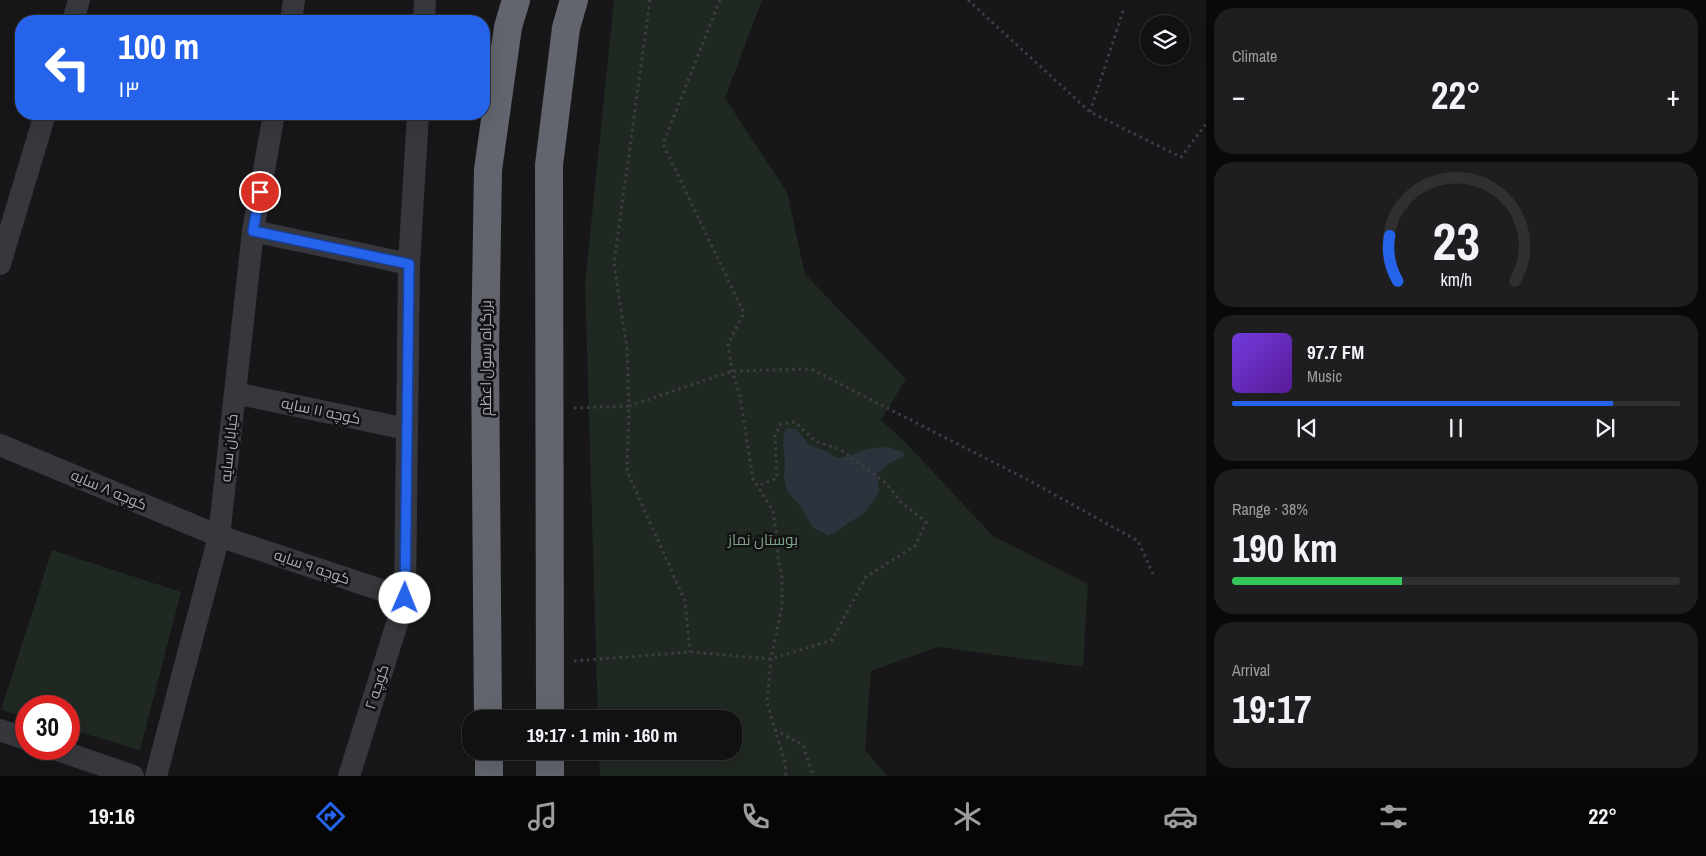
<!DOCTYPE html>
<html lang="en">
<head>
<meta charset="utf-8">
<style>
	body { margin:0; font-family:"Archivo Narrow",Cairo,sans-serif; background:#1e1e20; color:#f1f3f6; height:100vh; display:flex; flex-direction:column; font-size:19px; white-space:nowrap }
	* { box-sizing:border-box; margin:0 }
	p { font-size:16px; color:#9c9d9f }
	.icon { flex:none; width:28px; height:28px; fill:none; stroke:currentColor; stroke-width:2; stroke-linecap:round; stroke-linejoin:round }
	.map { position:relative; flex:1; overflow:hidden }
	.panel { display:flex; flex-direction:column; gap:8px; padding:8px; background:#09090a; width:500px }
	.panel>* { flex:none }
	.hud { position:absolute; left:15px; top:15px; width:475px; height:105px; border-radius:20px; box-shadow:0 5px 20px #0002,0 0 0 1px #303032; background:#2563eb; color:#fff; overflow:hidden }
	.tools { position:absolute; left:1140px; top:15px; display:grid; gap:10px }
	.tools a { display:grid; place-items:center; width:50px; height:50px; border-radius:50%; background:#111012; box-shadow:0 5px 20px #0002,0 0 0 1px #303032; font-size:25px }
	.speed { position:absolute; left:15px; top:695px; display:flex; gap:10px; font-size:25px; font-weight:700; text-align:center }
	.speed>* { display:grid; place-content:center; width:65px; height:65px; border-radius:50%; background:#111012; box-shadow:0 5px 20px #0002,0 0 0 1px #303032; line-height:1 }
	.speed .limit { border:8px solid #d22; background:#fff; color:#111 }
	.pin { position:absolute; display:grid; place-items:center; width:42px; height:42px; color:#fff; margin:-21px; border:2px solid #fff; border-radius:50%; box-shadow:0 1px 5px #0007 }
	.me { position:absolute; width:55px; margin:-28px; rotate:1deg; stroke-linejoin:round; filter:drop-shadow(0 0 4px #0008) }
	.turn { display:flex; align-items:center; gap:18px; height:105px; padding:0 20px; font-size:22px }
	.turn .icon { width:65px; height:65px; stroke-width:2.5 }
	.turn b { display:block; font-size:35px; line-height:42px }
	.big { font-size:38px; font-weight:800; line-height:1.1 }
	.panel .tile { flex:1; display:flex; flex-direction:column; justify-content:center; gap:8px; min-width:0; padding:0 18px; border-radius:20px; background:#1e1e20 }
	.panel .dial { align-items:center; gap:0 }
	.dial svg { height:130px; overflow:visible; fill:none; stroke:#303032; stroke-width:7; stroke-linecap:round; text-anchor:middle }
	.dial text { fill:#f1f3f6; stroke:none }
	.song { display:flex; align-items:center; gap:15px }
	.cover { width:60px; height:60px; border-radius:8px; background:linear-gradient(135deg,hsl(260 70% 55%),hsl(270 70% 35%)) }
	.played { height:5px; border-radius:2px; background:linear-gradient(90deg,#2563eb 85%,#303032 85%) }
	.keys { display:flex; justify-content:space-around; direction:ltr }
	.heat { display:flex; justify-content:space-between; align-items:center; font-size:28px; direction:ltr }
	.charge { height:8px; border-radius:4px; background:linear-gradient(90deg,#34c759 38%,#303032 0) }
	.trip { position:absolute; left:462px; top:710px; width:280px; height:50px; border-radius:20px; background:#111012; box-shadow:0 5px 20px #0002,0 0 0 1px #303032; font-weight:800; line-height:50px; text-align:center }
	.tab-bar { display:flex; height:80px; justify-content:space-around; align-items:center; background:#070607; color:#9c9d9f }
	.tab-bar .icon { width:35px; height:35px }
	.tab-bar .current { color:#2563eb }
	.tab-bar b { font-size:22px; color:#f1f3f6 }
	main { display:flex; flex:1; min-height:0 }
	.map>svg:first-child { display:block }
</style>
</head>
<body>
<main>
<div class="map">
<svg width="1206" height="776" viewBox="0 0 1206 776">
	<rect width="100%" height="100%" fill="#171618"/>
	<!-- green -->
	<path fill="#202822" d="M614,0H762L725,98L787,192L805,274L906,379L881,420L906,443L993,536L1088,584L1083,667L938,647L871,671L865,750L887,776H600L599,751H734V719H598L585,284Z
		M52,550L181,592L140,750L69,729V706H26V717L1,710Z"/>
	<!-- water -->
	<path fill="#2c333c" d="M788,428L796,429L809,445L825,451L837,458L845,457L867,449L887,447L902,451L905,456L889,463L877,474L879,492L864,513L829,536L812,527L801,506L793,498L787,490L784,477L785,464L783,444L784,433Z"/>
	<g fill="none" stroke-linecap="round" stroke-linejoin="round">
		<!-- path -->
		<path stroke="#3d3e44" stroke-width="3" stroke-dasharray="2.5 4" stroke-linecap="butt" d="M650,0L614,263L627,349L629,406L732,371L811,369L1030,481L1138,541L1153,574
			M720,0L663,144L744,313L728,344L732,371L740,396L753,479L773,511L777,538L778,557L782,576V606L771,659L767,703L785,763L786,776
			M968,0L1090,112L1181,157L1206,124
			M1090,112L1124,8
			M574,408L629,406L627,471L685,601L690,652
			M574,661L690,652L771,659L832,640L866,577L915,546L926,522L901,502L886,483L841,450L815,441L795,422L781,424L775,435L777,478L758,486
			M775,730L803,745L813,776"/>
		<!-- minor -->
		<path stroke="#37383d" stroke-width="22" d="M73,21L79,0
			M291,21L294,0
			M424,21L425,0
			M253,231L409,264
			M0,264L45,114
			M235,393L407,429
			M0,445L219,536L405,598
			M0,730L26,739
			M55,749L133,776
			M156,776L219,536L253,231L274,114
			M349,776L405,598L409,264L418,114"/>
		<!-- highway -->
		<path stroke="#63656e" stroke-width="28" d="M488,719L485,353L488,170L508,27L516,0
			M550,719L549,165L566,28L574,0
			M489,751V776
			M550,751V776"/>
	</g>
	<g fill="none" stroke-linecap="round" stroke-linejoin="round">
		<!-- route casing -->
		<g stroke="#184099" stroke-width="12">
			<path id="route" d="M260,192L253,231L409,264L405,598"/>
		</g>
		<!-- route -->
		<use href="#route" stroke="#2563eb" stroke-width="9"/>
	</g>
	<g text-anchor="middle" stroke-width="5" stroke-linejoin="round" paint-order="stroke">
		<!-- street labels -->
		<g font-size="15" fill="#a8abb8" stroke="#121113">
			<text transform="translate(486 358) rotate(-90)" y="5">بزرگراه رسول اعظم</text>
			<text transform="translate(321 411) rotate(12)" y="5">کوچه ۱۱ سایه</text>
			<text transform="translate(229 448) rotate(-84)" y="5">خیابان سایه</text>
			<text transform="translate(109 490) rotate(23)" y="5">کوچه ۸ سایه</text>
			<text transform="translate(312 567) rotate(19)" y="5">کوچه ۹ سایه</text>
			<text transform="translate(377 687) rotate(-72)" y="5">کوچه ۲</text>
		</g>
		<!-- park labels -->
		<g font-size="15" fill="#7fa386" stroke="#121113">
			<text x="763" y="545">بوستان نماز</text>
		</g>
	</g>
</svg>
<div class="tools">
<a><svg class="icon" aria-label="layers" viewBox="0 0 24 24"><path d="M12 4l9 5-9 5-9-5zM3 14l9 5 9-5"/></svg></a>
</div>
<div class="speed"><div class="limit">30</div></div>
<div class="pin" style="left:260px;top:192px;background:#d93025"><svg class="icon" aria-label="arrive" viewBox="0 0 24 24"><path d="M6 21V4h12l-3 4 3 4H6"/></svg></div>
<svg class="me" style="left:405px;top:598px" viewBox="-20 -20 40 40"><circle r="19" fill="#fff"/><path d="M0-13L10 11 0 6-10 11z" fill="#2563eb"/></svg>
<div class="trip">19:17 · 1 min · 160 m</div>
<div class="hud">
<div class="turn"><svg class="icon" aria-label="left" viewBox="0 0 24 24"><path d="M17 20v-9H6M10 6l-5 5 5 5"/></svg><div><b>100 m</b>۱۳</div></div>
</div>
</div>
<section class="panel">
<div class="tile"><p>Climate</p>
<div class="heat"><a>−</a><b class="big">22°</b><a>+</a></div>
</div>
<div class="tile dial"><svg viewBox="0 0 100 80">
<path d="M14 69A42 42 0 1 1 86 69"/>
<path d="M14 69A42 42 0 0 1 9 41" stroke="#2563eb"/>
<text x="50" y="56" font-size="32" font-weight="700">23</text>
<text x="50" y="72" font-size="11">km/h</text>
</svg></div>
<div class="tile">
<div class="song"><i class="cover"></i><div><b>97.7 FM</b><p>Music</p></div></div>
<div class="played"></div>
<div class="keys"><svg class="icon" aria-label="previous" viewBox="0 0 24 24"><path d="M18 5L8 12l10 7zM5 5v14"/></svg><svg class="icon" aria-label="pause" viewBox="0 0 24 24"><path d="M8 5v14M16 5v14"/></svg><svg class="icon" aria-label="next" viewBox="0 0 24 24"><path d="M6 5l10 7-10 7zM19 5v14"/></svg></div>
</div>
<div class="tile"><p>Range · 38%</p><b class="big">190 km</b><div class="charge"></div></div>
<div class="tile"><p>Arrival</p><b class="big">19:17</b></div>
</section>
</main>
<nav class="tab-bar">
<b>19:16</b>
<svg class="icon current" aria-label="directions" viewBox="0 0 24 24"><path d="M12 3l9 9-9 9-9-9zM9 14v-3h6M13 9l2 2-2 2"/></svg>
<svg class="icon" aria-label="music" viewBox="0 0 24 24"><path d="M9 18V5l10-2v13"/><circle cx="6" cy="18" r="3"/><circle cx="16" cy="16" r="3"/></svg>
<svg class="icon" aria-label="phone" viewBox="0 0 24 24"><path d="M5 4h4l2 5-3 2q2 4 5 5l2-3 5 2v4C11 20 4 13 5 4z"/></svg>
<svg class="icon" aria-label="climate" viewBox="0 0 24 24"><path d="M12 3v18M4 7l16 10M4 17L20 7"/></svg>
<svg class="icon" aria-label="car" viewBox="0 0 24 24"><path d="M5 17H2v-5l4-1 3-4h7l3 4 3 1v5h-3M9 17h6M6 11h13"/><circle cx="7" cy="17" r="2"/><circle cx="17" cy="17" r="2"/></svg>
<svg class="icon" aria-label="filters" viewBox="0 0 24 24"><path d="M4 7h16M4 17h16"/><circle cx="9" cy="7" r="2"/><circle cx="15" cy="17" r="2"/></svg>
<b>22°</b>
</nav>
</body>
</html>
